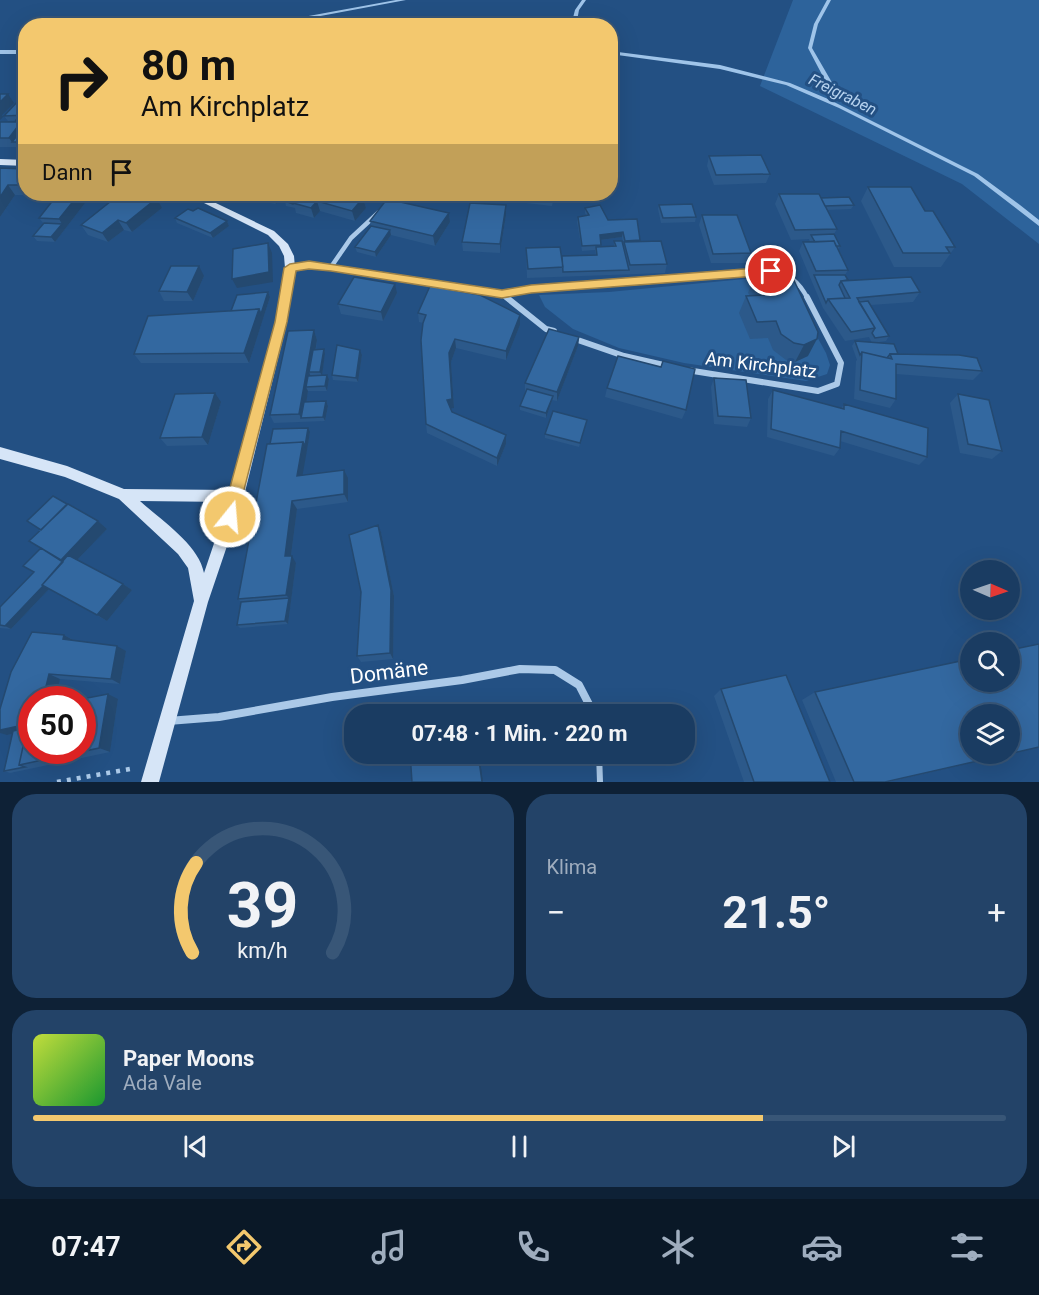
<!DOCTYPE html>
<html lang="de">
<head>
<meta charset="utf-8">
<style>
	body { margin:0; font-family:Roboto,sans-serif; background:#234368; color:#f1f3f6; height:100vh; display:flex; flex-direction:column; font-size:22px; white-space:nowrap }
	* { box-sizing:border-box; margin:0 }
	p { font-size:20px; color:#9fadbe }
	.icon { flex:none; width:33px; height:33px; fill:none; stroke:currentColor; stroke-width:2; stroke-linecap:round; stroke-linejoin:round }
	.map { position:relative; height:782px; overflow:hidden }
	.sheet { display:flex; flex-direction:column; gap:12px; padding:12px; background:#0e2136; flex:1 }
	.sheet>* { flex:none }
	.banner { position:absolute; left:18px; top:18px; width:600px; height:183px; border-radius:24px; box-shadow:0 6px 24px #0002,0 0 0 2px #385677; background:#f3c86e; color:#111; overflow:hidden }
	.needle { width:39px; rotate:92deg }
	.controls { position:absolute; left:960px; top:560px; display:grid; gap:12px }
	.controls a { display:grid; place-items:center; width:60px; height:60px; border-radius:50%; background:#1a3c62; box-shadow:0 6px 24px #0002,0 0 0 2px #385677; font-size:30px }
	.speed { position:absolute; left:18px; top:686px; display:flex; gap:12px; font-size:30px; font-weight:700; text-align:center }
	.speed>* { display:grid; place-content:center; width:78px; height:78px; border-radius:50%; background:#1a3c62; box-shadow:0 6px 24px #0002,0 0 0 2px #385677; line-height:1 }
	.speed .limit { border:9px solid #d22; background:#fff; color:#111 }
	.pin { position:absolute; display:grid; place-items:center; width:51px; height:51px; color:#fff; margin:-26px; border:3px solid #fff; border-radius:50%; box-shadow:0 2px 6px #0007 }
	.me { position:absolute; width:66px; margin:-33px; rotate:17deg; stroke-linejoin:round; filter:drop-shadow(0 0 4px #0008) }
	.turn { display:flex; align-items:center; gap:21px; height:126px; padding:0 24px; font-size:27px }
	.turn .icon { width:78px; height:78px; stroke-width:2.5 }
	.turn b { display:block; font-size:42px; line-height:51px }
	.then { display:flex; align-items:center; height:57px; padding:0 24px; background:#0003; gap:12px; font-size:22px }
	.big { font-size:45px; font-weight:700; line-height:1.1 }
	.sheet .tile { flex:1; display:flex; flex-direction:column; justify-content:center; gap:9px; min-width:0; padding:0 21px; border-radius:24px; background:#234368 }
	.sheet .dial { align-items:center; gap:0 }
	.dial svg { height:156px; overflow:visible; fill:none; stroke:#385677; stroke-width:7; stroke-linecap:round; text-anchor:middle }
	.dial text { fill:#f1f3f6; stroke:none }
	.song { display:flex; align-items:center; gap:18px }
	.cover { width:72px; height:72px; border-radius:9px; background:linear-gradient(135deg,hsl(70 70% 55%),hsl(130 70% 35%)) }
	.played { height:6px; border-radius:3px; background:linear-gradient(90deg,#f3c86e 75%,#385677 75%) }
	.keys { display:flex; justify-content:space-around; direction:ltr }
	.heat { display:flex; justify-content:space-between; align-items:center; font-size:33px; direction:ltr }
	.sheet .tiles { flex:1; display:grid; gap:12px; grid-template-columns:1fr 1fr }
	.tile:last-child { grid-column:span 2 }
	.trip { position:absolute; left:344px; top:704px; width:351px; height:60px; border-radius:24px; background:#1a3c62; box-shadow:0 6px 24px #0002,0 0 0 2px #385677; font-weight:700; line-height:60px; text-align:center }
	.tabs { display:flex; height:96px; justify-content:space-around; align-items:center; background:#0a1827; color:#9fadbe }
	.tabs .icon { width:42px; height:42px }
	.tabs .on { color:#f3c86e }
	.tabs b { font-size:27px; color:#f1f3f6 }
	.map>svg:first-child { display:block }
</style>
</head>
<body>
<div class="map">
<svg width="1039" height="782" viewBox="0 0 1039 782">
	<rect width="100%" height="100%" fill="#235083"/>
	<!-- green -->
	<path fill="#2d639b" d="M793,0H1039V244L962,184L760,86Z
		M755,278L792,291L826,353L830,365L827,374L806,381L684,363L619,348L573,329L545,307L539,295L609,292Z"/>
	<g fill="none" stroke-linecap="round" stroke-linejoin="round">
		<!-- stream -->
		<path fill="#9fc4e9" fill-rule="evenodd" d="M396,0H406L267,26H254Z
			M582,0H586L579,10L576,26H571L575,10Z
			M827,0H831L818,24L812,48L834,86V102L978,174L1020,205L1039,220V226L974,176L839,108L786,85L720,69L610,54V51L720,65L790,83L828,99V86L808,48L814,24Z
			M0,50H26V54H0Z"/>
		<!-- path -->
		<path stroke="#abc9e8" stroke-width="4.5" stroke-dasharray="4 6" stroke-linecap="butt" d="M57,782L130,769"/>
		<!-- service -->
		<path stroke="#abc9e8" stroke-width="6" d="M599,753L600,782"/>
		<!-- minor-far2 -->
		<path stroke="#abc9e8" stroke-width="4.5" d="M390,205L406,194
			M331,267L351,238L379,212
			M290,268L309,265L331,267L502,294L508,299
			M502,294L531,289L771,271C791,276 798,280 808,299"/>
		<!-- minor-far1 -->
		<path stroke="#abc9e8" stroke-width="6" d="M506,297L546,329L554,331
			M572,338L624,356L668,366
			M687,370L818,391L837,384L841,363L807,297"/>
		<!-- minor -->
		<path stroke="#abc9e8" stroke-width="8" d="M168,721L219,717L332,697L462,680L520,669L555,670L579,685L594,714"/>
		<!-- secondary -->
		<path fill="#d6e5f7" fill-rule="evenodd" d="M0,159L26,160V166L0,165Z
			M186,194H197L274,231L288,244L294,256L295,268L287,322L244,496L208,602L159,782H141L194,601L188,568L178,554L119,499L65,477L0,459V447L67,466L124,489L232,490L275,322L285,268L284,256L279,246L268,235ZM140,501L228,502L204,573C199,545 161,520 140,501Z"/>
	</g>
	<!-- wall -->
	<path fill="#2c598a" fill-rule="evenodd" d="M26,99V120L8,121L4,116Z
		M26,120V147H0V122H15Z
		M709,156L770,174L766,183L714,185L707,166Z
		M0,168L26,169V194H92L55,242L37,241L33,236L44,224L39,218L57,196L15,195L0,217Z
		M868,187L925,211L955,247L941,267H894L861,201Z
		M240,194H285L276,204L242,198Z
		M779,194L821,198L854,205L851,209L827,210L837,229L834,234L840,246L838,250L848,270L845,275L848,280L920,292L913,302L871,305L889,336L886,341L872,343L898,354L982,371L973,380L896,374V399L890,408L854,399L856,361L857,360L852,346L855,341L872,343L869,337L845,341L823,308L799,251L803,242H810L809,239L791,240L775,204Z
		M554,196L552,206L517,202V197Z
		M157,198L162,208L132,232L124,230L108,242L88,235L81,225Z
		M363,198L366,208L355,221L320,211L314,218L296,213L295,208L286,206L285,201Z
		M506,205V215L500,253L463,251L462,242Z
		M659,205L696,217L695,222L661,223L658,209Z
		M585,208L608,220L640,240L639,242L667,264L665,273L527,278L526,248L562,256L596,255L595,250L582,251L577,222L578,217L586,215L585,213ZM622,237L624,247L614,241V246H601V240Z
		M193,211L227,221L229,226L213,238L177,223L175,218Z
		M449,213L450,222L435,246L391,235L376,257L357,252L355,247L371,226L370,221Z
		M702,215L751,253L747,263H711L699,225Z
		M791,274L808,356L795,362L786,360L773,350L768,338L750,339L739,313L746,296H750L748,293L755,275Z
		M204,276L193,301H164L159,291Z
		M268,292L270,297L249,363H141L134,354L231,311Z
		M397,293L383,321L341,314L338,304Z
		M418,313L520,315V325L506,360L456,348L451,362L454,408H450L452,412L506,435V444L497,466L427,433L426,424L423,323L419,322Z
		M314,330L317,340L316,350L324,349L325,354L322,375H327L329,379L327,391H308L306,402L326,401L328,406L325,421L274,423L270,415Z
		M579,337L578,346L557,401L552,400L546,418L520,410V406L525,393V383Z
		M360,350L362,355L358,382L333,380L332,375Z
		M714,378L751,418L747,427L714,424L711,387Z
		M607,388L686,410L682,419L605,397Z
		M773,390L841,409L844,404L927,457L919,465L840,441V448L834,456L767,437L768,399Z
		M958,394L1002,451L992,459L960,453L950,403Z
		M221,402L208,445L167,446L160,438Z
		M587,420L579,447L545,438V434Z
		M310,432L302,475L348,478V502L297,509L291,556L296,563L288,624L240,628L237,625L241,602L238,599L270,444Z
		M27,521H98L107,529L77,560L123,584L132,590L107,621L49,589L11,629L0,628V607L34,572L40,548L29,541L40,530Z
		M378,525L381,532L394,596L393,659L361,662L357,656Z
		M64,635L74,640L126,651L120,684L60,679L32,750L118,699L110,752L10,773L4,771L13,734L7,735Z
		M1039,644V747L889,782H836L802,700L815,692Z
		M721,689L830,782H744L714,696Z"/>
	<!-- shaded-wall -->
	<path fill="#244970" d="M8,94L14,103L2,115L3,117L0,120V102Z
		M21,122L26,129L12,142L9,138Z
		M8,185L15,195L0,217V197Z
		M79,194H92L55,242L51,237L62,224L59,219Z
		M279,194H285L276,204L274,199Z
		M157,198L162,208L132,232L126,223Z
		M363,198L366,208L355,221L352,211Z
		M317,201L320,211L314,218L311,208Z
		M506,205V215L500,253V244Z
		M449,213L450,222L435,246L433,236Z
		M118,220L124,230L108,242L102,233Z
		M227,221L229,226L213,238L210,233Z
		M390,230L391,235L376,257L375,252Z
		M623,232L622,237L600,240V235Z
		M268,243L272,253L273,282L237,288L232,279Z
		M199,266L204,276L193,301L187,292Z
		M395,284L397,293L383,321L381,312Z
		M268,292L270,297L249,363L244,353L259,309Z
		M520,315V325L506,360V351Z
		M314,330L317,340L312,372H309L311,377L306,387L308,391L304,418H301L299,414Z
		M579,337L578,346L557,401V392Z
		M455,339L456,348L451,362L454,408L448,409L447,400L449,353Z
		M817,339L808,356L795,362L804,345Z
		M324,349L325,354L322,376L320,372Z
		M360,350L362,355L358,382L356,378Z
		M327,375L329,379L327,391L325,386Z
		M215,393L221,402L208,445L202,437Z
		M553,396L552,400L546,418V413Z
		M326,401L328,406L325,421L323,417Z
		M308,428L310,432L307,450L305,446Z
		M506,435V444L497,466V458Z
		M303,442L307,450L301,484L297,476Z
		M344,470L348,478V502L344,494Z
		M292,501L297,509L290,563L285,556Z
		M98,521L107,529L49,589L61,560Z
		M378,525L381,532L394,596L393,659L390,653Z
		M292,556L296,563L288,624L285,621L289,598L286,595Z
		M123,584L132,590L107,621L97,615Z
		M43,586L49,589L11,629L5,626Z
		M64,635L75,641L63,639Z
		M117,646L126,651L120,684L111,679Z
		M49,674L60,679L55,699H43Z
		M108,694L118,699L110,752L99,748Z
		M28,724L32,730L7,735L0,733V730Z
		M478,753H479L483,782H482Z"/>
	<!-- building -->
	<path fill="#3368a0" stroke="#244970" stroke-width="1.5" fill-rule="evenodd" d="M0,94H8L0,102Z
		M20,99H26V115L4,116Z
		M16,120H26V142H12L24,127L21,122H15Z
		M0,122H21L9,138H0Z
		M761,155L770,174L716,175L709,156Z
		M0,168L26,169V185H8L0,197Z
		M868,187H911L925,211H933L955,247H946L950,253H903Z
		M58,194H79L59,219L39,218Z
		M120,194H144L157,198L126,223L118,220L102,233L81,225Z
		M243,194H279L274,199Z
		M291,194H302L293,204L285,201Z
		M302,194H345L363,198L352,211L317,201L311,208L293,203Z
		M518,194H554L552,201L517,197Z
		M779,194H819L837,229L795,230Z
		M849,197L854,205L825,206L821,198Z
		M387,199L449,213L433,236L370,221Z
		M470,203L506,205L500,244L462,242Z
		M692,204L696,217L663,218L659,205Z
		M600,205L608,220L637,219L640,240L625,241L623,232L600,235L601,245L582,246L578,217L589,215L585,208Z
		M198,208L227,221L210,233L175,218L188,209L193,211Z
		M702,215H737L751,253L713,254Z
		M44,223L62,224L51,237L33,236Z
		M371,226L390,230L375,252L355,247Z
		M834,234L840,246H836L834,241L815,242L811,235Z
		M614,241H622L629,270L563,272L562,256L597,255L596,247L616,246Z
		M661,241L667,264L630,265L624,242Z
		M834,241L848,270L816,271L803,242Z
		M268,243L269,272L232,279L233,249Z
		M560,247L563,267L528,269L526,248Z
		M171,266H199L187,292L159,291Z
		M791,274L818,332L817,339L804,345L794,343L781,334L776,321L757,322L746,296L764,295L755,275Z
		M814,275H845L848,280L841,281L839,285L845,298L828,299L826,303Z
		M354,277L395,284L381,312L338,304Z
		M911,277L920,292L857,298L875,328L851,332L828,299L850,298L841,281Z
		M430,286L480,295L520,315L506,351L455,339L449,353L452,399L447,400L452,412L506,435L497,458L426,424L421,340L423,323L426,315L418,313Z
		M268,292L261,314L259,309L231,311L237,295Z
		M868,301L889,336L875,338L872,333L875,328L859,302Z
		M259,309L244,353L134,354L148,316Z
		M549,329L579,337L557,392L525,383Z
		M314,330L299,414L270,415L288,331Z
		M855,341L894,344L898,354H890L887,358L862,352L860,355Z
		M337,345L360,350L356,378L332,375Z
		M324,349L320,372H309L313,350Z
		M862,352L892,359L890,354L959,355L977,358L982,371L896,364V399L860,390Z
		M618,356L661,367L663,361L695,369L686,410L607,388Z
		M327,375L325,386L306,387L308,376Z
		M714,378L746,380L751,418L718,416Z
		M527,389L553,396L546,413L520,406Z
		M773,390L844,409V404L928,428L927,457L841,431L840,448L771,429Z
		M215,393L202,437L160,438L175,394Z
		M958,394L989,400L1002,451L968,444Z
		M326,401L323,417L301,418L304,402Z
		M553,411L587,420L580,443L545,434Z
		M308,428L305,446L303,442L270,444L273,429Z
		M303,442L297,476L344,470V494L292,501L285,556H292L286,595L238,599L267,444Z
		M53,496L67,504L41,530L27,521Z
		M68,504L98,521L61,560L29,541Z
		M378,525L391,590L390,653L357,656L361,592L349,535Z
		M41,548L63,562L42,585L43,586L5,626L0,625V607L34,572L23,566Z
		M68,555L123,584L97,615L42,585Z
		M289,598L285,621L237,625L241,602Z
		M32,632L64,635L63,639L117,646L111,679L49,674L43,699H32V750H82V699L108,694L99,748L19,765L28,724L0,730V709L11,672Z
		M1039,644V747L885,782H854L815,692L970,659V681H1010V650ZM970,714H1010V753H970Z
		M786,675L830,782H754L721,689Z
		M27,728L19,765L25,767L4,771L13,731Z
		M410,753H478L482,782H412Z"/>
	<!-- route -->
	<path fill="#f3c86e" stroke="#9e8248" stroke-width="1.5" d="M309,261L502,290L531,285L771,267L776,271L771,275L531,293L502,298L331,271L309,269L296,271L287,322L237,517L235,522L230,524L224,522L222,517L275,322L284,268L290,264Z"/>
	<g text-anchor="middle" stroke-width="6" stroke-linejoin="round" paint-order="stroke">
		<!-- far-water labels -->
		<g font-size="16" font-style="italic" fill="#b7d3ef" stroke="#235083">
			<text transform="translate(843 94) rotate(26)" y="6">Freigraben</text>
		</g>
		<!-- street labels -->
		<g font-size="18" fill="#fff" stroke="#235083">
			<text transform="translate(761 365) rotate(7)" y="6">Am Kirchplatz</text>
		</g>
		<!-- near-street labels -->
		<g font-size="21" fill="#fff" stroke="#235083">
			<text transform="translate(389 672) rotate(-7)" y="7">Domäne</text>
		</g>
	</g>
</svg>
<div class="controls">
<a><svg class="needle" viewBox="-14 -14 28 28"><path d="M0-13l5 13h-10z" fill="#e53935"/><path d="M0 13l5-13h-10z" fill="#9fadbe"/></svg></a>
<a><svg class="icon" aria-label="search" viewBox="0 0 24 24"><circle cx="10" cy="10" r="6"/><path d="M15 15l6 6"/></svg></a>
<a><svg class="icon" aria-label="layers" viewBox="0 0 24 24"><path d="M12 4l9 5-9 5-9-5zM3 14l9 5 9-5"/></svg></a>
</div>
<div class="speed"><div class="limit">50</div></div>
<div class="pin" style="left:771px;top:271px;background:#d93025"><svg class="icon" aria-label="arrive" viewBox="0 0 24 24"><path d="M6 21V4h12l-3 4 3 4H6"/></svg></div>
<svg class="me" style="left:230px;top:517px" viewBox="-20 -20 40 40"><circle r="17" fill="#f3c86e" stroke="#fff" stroke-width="3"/><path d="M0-11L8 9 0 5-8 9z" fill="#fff"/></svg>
<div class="trip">07:48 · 1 Min. · 220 m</div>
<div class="banner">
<div class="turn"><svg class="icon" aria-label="right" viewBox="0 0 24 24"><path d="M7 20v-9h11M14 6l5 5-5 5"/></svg><div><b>80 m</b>Am Kirchplatz</div></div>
<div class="then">Dann<svg class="icon" aria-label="arrive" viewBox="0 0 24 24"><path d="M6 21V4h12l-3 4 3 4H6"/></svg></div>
</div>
</div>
<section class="sheet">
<div class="tiles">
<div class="tile dial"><svg viewBox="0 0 100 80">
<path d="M14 69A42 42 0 1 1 86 69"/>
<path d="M14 69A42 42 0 0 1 16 23" stroke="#f3c86e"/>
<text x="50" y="56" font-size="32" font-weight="700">39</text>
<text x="50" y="72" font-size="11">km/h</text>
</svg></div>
<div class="tile"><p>Klima</p>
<div class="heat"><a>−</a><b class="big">21.5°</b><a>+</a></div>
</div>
<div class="tile">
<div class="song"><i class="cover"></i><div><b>Paper Moons</b><p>Ada Vale</p></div></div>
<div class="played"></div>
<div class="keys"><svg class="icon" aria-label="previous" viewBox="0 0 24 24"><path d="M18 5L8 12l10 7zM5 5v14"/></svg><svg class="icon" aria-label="pause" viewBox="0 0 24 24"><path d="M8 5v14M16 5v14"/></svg><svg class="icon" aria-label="next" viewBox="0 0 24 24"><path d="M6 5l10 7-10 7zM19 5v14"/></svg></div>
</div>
</div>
</section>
<nav class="tabs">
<b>07:47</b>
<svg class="icon on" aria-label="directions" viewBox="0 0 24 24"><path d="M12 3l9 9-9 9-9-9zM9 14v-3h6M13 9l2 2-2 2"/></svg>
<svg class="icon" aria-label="music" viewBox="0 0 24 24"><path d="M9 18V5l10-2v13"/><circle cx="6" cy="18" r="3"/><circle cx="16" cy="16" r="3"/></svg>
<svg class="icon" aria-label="phone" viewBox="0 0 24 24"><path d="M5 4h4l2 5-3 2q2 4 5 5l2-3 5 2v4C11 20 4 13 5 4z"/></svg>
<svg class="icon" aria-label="climate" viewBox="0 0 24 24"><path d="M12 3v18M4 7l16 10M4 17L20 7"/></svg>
<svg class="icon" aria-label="car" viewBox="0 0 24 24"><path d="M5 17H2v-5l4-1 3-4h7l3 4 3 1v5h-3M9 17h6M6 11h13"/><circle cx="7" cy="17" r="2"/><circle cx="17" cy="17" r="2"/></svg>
<svg class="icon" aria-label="filters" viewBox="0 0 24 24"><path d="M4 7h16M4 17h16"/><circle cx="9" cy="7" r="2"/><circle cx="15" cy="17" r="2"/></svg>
</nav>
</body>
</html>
